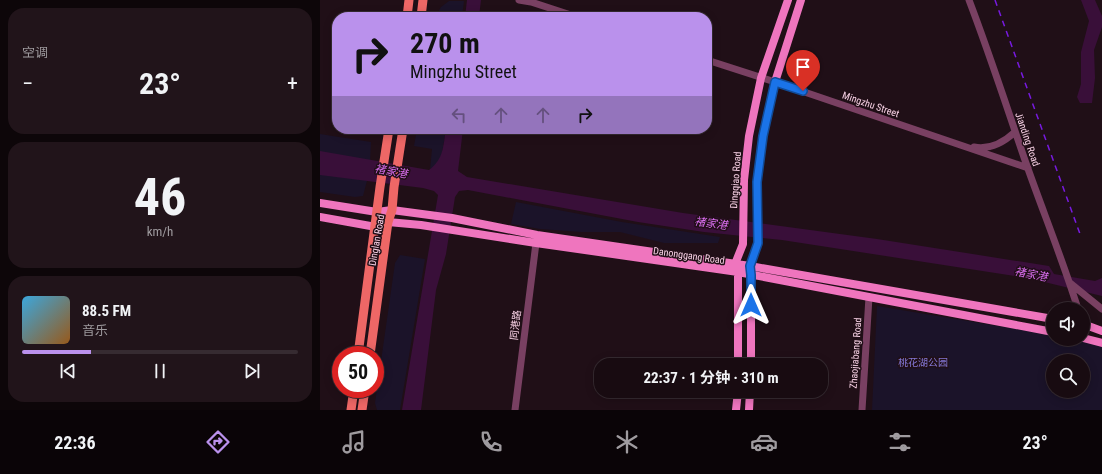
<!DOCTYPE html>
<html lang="zh">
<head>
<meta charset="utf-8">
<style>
	body { margin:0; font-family:"Roboto Condensed","Noto Sans SC",sans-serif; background:#21141a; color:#f1f3f6; height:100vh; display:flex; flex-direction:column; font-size:15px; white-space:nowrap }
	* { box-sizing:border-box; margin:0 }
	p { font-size:13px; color:#9f9b9f }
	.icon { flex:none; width:22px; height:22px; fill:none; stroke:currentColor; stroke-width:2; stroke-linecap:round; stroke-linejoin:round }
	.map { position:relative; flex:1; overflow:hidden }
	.details { display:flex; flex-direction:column; gap:8px; padding:8px; background:#0d0609; width:320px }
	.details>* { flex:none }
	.hud { position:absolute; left:12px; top:12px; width:380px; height:122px; border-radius:16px; box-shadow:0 2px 10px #0003,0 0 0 1px #362b31; background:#ba91ec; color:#111; overflow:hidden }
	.controls { position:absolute; left:726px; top:302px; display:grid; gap:8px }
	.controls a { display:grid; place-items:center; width:44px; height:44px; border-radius:50%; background:#180b11; box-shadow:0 2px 10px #0003,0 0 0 1px #362b31; font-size:20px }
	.speed { position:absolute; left:12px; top:346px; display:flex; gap:8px; font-size:20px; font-weight:700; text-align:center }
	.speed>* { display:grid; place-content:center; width:52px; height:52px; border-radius:50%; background:#180b11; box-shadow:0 2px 10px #0003,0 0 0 1px #362b31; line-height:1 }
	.speed .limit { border:6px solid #d22; background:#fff; color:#111 }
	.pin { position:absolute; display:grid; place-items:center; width:34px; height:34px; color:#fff; margin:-41px -17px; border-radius:50% 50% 50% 0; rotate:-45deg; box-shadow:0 0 4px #0007 }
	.pin .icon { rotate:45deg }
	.me { position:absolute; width:44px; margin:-22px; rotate:0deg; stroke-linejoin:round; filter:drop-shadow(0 0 3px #0008) }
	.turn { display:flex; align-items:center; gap:14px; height:84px; padding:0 12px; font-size:18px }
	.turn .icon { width:52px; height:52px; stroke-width:2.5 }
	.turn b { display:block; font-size:28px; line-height:34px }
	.lanes { display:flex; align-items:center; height:38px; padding:0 12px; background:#0003; justify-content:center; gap:20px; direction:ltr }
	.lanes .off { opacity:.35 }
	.big { font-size:30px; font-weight:700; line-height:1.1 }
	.details .tile { flex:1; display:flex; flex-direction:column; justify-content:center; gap:6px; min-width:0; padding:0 14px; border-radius:16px; background:#21141a }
	.details .dial { align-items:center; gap:0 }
	.dial b { font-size:52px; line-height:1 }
	.song { display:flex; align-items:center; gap:12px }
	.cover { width:48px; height:48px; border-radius:6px; background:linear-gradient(135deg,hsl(200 70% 55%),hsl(30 70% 35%)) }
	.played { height:4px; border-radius:2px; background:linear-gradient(90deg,#ba91ec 25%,#362b31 25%) }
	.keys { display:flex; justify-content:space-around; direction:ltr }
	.heat { display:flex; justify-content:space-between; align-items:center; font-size:22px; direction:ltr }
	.trip { position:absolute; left:274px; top:358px; width:234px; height:40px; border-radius:16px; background:#180b11; box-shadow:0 2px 10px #0003,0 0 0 1px #362b31; font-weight:700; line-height:40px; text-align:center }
	.tab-bar { display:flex; height:64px; justify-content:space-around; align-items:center; background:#0a0407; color:#9f9b9f }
	.tab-bar .icon { width:28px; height:28px }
	.tab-bar .selected { color:#ba91ec }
	.tab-bar b { font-size:18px; color:#f1f3f6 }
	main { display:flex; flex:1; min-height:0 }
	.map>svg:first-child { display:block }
</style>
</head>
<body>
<main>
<section class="details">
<div class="tile"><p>空调</p>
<div class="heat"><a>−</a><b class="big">23°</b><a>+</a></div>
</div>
<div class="tile dial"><b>46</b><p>km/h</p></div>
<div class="tile">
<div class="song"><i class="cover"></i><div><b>88.5 FM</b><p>音乐</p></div></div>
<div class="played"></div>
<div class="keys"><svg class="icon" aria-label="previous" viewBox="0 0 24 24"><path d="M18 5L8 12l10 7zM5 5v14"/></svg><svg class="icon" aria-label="pause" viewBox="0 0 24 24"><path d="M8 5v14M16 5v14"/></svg><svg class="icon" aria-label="next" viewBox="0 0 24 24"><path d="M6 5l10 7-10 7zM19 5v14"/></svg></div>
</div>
</section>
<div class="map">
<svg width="782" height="410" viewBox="0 0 782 410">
	<rect width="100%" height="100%" fill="#200f17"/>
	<!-- green -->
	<path fill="#1b1329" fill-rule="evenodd" d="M129,1H144L142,17H115L121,7Z
		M97,129H126L120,166L110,170L112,149L94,146Z
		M0,134L51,142L50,162L0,155Z
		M0,171L48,177L43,196L35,197L0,192Z
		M196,202L302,222L400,237L398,243H344L300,232H261L220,229L191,224Z
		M80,255L105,259L80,410H57L55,403L75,263Z
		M557,306L733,335V339H755L782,344V410H552ZM733,361H763V391H733Z"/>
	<!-- water -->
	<path fill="#390f39" d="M147,0H161L159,17H145Z
		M761,0H775L782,16V27L774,50L775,78L772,103H760L757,97L761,84V52L769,21Z
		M126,129H143L138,171L147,177L363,213L557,239L729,266L734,274L775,281L782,278V296L708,278L462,240L384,232L318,222L148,190L139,191L135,197L126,254L116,290L101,410H82L118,195L114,191L103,188L0,175V151L109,170C124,159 123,146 126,129Z"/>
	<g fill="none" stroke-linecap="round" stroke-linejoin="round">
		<!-- tertiary -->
		<path stroke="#794062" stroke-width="7" d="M199,0L211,2L257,17
			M649,0C670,55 688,111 707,166C724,214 743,261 758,309
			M387,60L455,82L708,168
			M654,147C670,150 683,143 695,132
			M750,283L782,309
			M195,410L216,243
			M542,410L549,297"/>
		<!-- secondary -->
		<path stroke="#ef75be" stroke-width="8" d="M0,203L57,212L72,210L132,218L217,235L430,266L733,319
			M0,217L56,227L68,222L101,225L216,243L418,272L733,332
			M763,324L782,331
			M763,338L782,343
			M418,365V272L415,264L423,244L424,180L429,136L441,78L468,0
			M431,365V275L430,266L438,243L437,182L443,136L455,82L481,0
			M416,410L418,391
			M429,410L430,391"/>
		<!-- primary -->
		<path stroke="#ee6766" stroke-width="9" d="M87,17L89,0
			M101,17L103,0
			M38,355L60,187L69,129
			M50,355L68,222L72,210L74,187L83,129
			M31,410L34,389
			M42,410L45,389"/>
		<!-- rail -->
		<path stroke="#771adf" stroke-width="1.5" stroke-dasharray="6 5" stroke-linecap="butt" d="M675,0L760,234"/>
	</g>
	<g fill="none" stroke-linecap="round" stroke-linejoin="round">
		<!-- route casing -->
		<g stroke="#114b97" stroke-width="10">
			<path id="route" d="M431,305V275L430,266L438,243L437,182L443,136L455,82L483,91"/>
		</g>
		<!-- route -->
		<use href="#route" stroke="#1a73e8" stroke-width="7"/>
	</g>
	<g text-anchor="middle" stroke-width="3" stroke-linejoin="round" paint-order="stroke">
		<!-- street labels -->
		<g font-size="10" fill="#fad3e7" stroke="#200f17">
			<text transform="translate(551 104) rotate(19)" y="4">Mingzhu Street</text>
			<text transform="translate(708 139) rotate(71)" y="4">Jianding Road</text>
			<text transform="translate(415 180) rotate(-86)" y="4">Dingqiao Road</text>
			<text transform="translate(56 240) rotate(-80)" y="4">Dinglan Road</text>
			<text transform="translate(369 255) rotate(8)" y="4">Danonggang Road</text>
			<text transform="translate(195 325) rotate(-83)" y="4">同港路</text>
			<text transform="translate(535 353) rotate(-86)" y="4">Zhaojiabang Road</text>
		</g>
		<!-- park labels -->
		<g font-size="10" fill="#8377d6" stroke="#200f17">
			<text x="603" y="366">桃花湖公园</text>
		</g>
		<!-- water labels -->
		<g font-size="11" font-style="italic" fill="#d96dee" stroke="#200f17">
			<text transform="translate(71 171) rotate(10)" y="4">褚家港</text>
			<text transform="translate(391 223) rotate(8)" y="4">褚家港</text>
			<text transform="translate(711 274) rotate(11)" y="4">褚家港</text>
		</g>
	</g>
</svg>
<div class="controls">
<a><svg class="icon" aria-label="sound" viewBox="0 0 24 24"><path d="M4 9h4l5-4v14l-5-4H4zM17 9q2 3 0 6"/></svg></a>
<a><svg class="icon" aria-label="search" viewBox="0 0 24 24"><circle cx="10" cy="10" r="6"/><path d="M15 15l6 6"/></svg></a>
</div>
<div class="speed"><div class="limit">50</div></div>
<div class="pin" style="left:483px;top:91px;background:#d93025"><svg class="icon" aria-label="arrive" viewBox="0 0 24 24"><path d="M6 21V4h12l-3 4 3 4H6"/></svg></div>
<svg class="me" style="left:431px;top:305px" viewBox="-20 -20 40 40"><path d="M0-17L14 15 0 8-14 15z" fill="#1a73e8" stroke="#fff" stroke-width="4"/></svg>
<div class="trip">22:37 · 1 分钟 · 310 m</div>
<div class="hud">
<div class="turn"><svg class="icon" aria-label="right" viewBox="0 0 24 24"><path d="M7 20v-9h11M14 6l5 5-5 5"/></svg><div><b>270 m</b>Mingzhu Street</div></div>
<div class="lanes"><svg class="icon off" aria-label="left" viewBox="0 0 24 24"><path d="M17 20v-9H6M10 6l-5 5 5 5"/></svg><svg class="icon off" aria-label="ahead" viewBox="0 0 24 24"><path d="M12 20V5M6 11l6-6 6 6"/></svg><svg class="icon off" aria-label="ahead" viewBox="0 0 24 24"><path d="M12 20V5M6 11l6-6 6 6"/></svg><svg class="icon" aria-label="right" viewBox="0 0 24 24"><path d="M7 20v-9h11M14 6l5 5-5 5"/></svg></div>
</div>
</div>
</main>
<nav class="tab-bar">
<b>22:36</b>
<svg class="icon selected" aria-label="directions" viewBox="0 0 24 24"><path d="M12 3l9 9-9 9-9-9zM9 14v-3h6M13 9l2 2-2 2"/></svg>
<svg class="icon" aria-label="music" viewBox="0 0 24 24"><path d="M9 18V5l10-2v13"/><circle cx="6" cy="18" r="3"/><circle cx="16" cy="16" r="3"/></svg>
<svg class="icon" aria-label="phone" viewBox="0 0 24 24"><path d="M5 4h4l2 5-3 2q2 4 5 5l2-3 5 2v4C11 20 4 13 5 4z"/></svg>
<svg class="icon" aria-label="climate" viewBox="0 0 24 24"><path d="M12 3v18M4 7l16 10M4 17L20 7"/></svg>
<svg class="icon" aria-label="car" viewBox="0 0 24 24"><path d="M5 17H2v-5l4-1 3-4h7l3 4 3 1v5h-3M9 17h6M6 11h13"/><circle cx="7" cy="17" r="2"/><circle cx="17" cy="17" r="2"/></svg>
<svg class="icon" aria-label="filters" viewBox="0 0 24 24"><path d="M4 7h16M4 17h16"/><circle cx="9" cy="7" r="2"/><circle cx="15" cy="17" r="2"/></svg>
<b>23°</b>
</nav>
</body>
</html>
